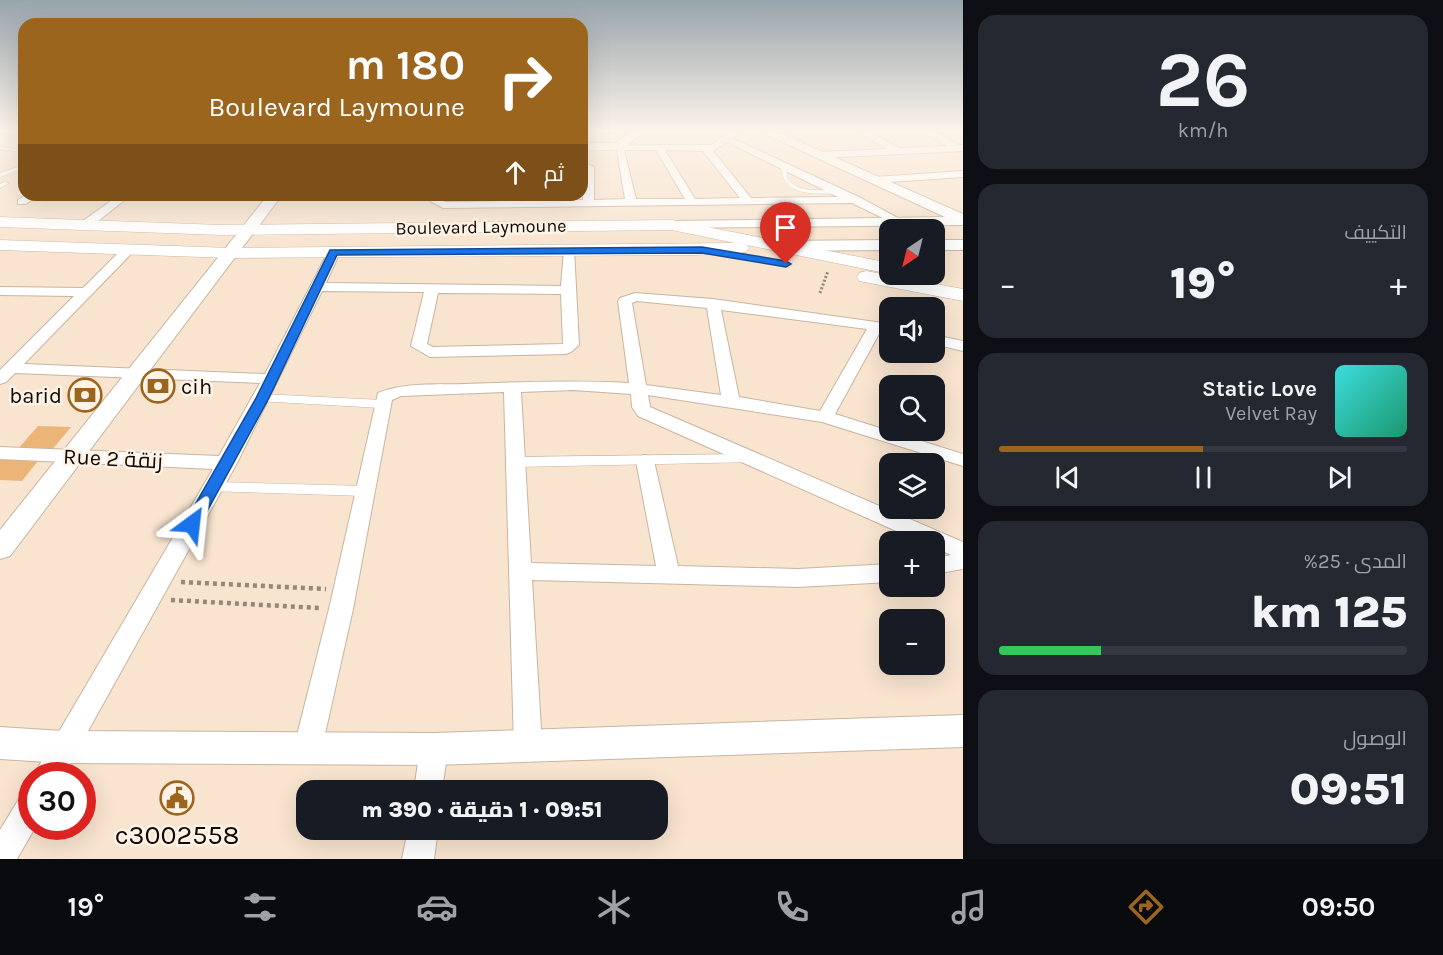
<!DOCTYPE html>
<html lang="ar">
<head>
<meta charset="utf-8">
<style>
	body { margin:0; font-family:Karla,Cairo,sans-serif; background:#242831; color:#f1f3f6; direction:rtl; height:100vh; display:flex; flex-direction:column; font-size:22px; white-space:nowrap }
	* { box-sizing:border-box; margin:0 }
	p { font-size:20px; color:#9ea1a6 }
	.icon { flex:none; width:33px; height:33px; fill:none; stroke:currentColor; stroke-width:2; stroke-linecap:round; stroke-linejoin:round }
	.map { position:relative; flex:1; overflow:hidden; direction:ltr }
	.drawer { display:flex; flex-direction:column; gap:15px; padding:15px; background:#0d0f14; width:480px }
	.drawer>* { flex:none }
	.hud { position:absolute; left:18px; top:18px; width:570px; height:183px; border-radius:18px; box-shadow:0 6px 24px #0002; direction:rtl; background:#9b651e; color:#fff; overflow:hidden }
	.needle { width:39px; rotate:215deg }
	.controls { position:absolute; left:879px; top:219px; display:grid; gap:12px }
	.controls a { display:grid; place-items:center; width:66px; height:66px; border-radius:12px; background:#171b24; box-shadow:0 6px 24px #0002; font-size:30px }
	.speed { position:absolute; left:18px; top:762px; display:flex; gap:12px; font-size:30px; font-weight:700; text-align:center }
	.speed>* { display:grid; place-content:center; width:78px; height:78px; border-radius:50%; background:#171b24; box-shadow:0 6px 24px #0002; line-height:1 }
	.speed .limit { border:9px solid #d22; background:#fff; color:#111 }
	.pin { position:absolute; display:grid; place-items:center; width:51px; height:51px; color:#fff; margin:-62px -26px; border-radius:50% 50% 50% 0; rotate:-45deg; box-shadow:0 0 6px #0007 }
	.pin .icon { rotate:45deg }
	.me { position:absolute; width:66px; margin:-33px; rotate:30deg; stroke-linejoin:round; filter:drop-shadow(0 0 4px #0008) }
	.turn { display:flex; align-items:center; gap:21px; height:126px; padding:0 24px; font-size:27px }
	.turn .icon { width:78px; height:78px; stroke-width:2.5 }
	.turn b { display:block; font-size:42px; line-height:51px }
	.then { display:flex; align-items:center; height:57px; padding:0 24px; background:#0003; gap:12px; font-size:22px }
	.big { font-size:45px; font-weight:800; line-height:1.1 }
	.drawer .widget { flex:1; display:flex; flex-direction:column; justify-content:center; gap:9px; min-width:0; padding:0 21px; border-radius:18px; background:#242831 }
	.drawer .dial { align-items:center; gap:0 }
	.dial b { font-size:78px; line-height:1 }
	.song { display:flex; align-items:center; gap:18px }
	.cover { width:72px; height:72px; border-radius:9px; background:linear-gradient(135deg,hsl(180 70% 55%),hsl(160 70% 35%)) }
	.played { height:6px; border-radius:3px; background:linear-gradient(90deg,#9b651e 50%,#363941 50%) }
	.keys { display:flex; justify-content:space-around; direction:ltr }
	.heat { display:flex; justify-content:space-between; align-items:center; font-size:33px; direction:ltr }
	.charge { height:9px; border-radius:4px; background:linear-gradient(90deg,#34c759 25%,#363941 0) }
	.trip { position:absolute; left:296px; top:780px; width:372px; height:60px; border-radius:18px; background:#171b24; box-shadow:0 6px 24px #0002; font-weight:800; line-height:60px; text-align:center; direction:rtl }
	.menu { display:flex; height:96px; justify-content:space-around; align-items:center; background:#090b0e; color:#9ea1a6 }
	.menu .icon { width:42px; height:42px }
	.menu .active { color:#9b651e }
	.menu b { font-size:27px; color:#f1f3f6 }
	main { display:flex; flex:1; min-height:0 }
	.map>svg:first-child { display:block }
</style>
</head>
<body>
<main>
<section class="drawer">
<div class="widget dial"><b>26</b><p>km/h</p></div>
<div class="widget"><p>التكييف</p>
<div class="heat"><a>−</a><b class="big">19°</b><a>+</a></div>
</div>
<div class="widget">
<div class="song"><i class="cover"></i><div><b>Static Love</b><p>Velvet Ray</p></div></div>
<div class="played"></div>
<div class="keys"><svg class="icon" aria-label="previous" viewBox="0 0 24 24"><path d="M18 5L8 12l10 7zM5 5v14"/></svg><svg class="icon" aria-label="pause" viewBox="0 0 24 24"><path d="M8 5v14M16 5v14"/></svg><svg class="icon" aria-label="next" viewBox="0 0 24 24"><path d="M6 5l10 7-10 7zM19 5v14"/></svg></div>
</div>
<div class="widget"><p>المدى · 25%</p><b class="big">125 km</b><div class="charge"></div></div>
<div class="widget"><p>الوصول</p><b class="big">09:51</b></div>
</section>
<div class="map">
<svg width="963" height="859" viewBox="0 0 963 859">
	<rect width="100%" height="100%" fill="#f8e4cf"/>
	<!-- building -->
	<path fill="#ebb578" d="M38,426L71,427L51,451L18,449Z
		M0,459L38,461L22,481L0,480Z"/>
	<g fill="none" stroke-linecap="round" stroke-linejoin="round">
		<!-- service casing -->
		<g stroke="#c8b5a1" stroke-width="1">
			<path id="service" d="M0,147L24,150V152L0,149Z
				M783,164L785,165L788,180C800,193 822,190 838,190L841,192L838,194C814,193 782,198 781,165Z
				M24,165V168L0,177V173Z
				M4,182L9,183L0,188V184Z"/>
		</g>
		<!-- pedestrian casing -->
		<g stroke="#c8b5a1" stroke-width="1">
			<path id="pedestrian" d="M262,394L382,400L388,404L382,408L257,401L256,398L257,395Z
				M751,454L758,459L756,462L515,467L508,462L515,457Z
				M214,482L365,486L370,487L372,491L370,495L365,496L209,491L207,487L209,483Z"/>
		</g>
		<!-- minor casing -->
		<g stroke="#c8b5a1" stroke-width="2">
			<path id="minor" d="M731,131L739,132L732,138L861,198L907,223L901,227L897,225L852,203L443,208L430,201L432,195H442V200L445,202L583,200L584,169L582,162L594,167V200L625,199L616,145H711ZM727,142L838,197L751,198L713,151ZM624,150H656L685,199H636ZM665,150L703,151L740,198L695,199Z
				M858,131H868L899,148L947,146L924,131H934L959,145H963V151L820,158L815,155L820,152L886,149Z
				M963,171V177L875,183L870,180L875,177Z
				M26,195H39L26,204H18V200Z
				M119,195H131L88,229H80V223Z
				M127,247L131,248L133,251L131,254L24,364L265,374L328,252L334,248L340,252L326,283L561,286L564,251L570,247L574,248L579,345L571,352L566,354L430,357L411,346L424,292L322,291L237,463L63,776H33L213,469L0,459V447L219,456L260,383L15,373L6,382L0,384V370L74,296L0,295V287L83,288L123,248ZM438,293L561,294L563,344L433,347L427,344Z
				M635,293L713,299L890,324V333L880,332L835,414L963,454V466L822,422L648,395L650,407L963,542V569L934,574V558L951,555L934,547V542H921L638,416L632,407L631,394L573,390L521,392L531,563L656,566L636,461L638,457L645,455L652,457L654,461L678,566L798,569L890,564V582L798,587L532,580L542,746L538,755L528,759L518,755L514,746L504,392L401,396L392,400L353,609L322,747L318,756L308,760L298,756L294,747L329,609L378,393C405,382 435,385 464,384C519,382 574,380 629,383L618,301L620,298ZM637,301L707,308L721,395L646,385L632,303ZM721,310L867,329L820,411L739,397Z
				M934,335L963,341V351L934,344Z
				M434,736L444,740L448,749L442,790H414L420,749L424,740Z
				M32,790V826H36L17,859H0V830L22,794Z
				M408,830H438L434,859H402Z"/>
		</g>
		<!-- tertiary casing -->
		<g stroke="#c8b5a1" stroke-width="2">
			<path id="tertiary" d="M632,131H644L623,149L582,151V143H616Z
				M762,131H775L963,214V225L667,228L665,225L672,221L945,217L763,133Z
				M268,195H282L10,556L0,559V530Z
				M890,240V250L777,251L769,246L777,241Z
				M934,240H963V250H934Z
				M963,715V747L434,765L63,763L0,759V727L63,731L434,733Z"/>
		</g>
		<!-- secondary casing -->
		<g stroke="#c8b5a1" stroke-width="1">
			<path id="secondary" d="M0,217L222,225L672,220L890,263V274L747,245L749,248L746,252L740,253L693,255L231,258L0,250V240L231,248L735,243L672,230L222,235L0,227Z
				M866,271L963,289V301L859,281L857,277L859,273Z"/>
		</g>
		<!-- path-far1 -->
		<path stroke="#968879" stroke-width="3" stroke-dasharray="2 2" stroke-linecap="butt" d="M820,293L828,271"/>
		<!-- path -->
		<path stroke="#968879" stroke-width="4.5" stroke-dasharray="4 4" stroke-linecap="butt" d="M181,582L326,589
			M171,600L319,608"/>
		<!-- service -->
		<use href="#service" fill="#fff" fill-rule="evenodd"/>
		<!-- pedestrian -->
		<use href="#pedestrian" fill="#fff" fill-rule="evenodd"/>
		<!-- minor -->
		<use href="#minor" fill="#fff" fill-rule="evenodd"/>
		<!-- tertiary -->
		<use href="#tertiary" fill="#fff" fill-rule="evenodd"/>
		<!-- secondary -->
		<use href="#secondary" fill="#fff" fill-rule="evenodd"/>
	</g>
	<!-- sky -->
	<linearGradient id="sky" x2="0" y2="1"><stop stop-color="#98a4ab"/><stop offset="0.52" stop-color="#fcf3e9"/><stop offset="1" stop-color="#fcf3e9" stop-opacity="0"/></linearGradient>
	<rect width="963" height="251" fill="url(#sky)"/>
	<!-- route -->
	<path fill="#1a73e8" stroke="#114b97" stroke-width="1.5" d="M702,247L786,261L791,264L786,267L702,253L337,255L269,398L200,524L198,528H186L184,524L256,398L330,250Z"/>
	<!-- icons -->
	<defs>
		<g id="bank-ring" transform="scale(1.725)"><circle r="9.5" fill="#fff3e6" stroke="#9b651e" stroke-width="1.5"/><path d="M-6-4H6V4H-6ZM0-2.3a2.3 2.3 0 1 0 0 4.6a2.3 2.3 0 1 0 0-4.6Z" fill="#9b651e"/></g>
		<g id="civic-ring" transform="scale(1.725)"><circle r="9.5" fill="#fff3e6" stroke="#9b651e" stroke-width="1.5"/><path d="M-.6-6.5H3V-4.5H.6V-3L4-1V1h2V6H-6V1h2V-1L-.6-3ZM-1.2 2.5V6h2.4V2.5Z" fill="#9b651e"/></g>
	</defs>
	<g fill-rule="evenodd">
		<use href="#bank-ring" x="158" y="386"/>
		<use href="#bank-ring" x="85" y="395"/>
		<use href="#civic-ring" x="177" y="798"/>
	</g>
	<g text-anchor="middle" stroke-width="5" stroke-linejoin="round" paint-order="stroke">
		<!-- far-street labels -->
		<g font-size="18" fill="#110b05" stroke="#fff3e6">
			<text transform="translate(481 227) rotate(-1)" y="6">Boulevard Laymoune</text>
		</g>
		<!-- poi labels -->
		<g font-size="22" fill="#110b05" stroke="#fff3e6" text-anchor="start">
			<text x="181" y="394">cih</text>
			<text x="62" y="403" text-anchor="end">barid</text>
		</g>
		<!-- street labels -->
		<g font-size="22" fill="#110b05" stroke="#fff3e6">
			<text transform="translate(113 458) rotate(3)" y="8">Rue 2 زنقة</text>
		</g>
		<!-- near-poi labels -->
		<g font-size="27" fill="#110b05" stroke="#fff3e6">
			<text x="177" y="844">c3002558</text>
		</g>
	</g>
</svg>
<div class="controls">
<a><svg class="needle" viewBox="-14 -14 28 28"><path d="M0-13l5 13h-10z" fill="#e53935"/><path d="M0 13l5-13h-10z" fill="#9ea1a6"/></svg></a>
<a><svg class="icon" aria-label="sound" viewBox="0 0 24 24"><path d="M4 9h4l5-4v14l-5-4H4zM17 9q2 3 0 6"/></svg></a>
<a><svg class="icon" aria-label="search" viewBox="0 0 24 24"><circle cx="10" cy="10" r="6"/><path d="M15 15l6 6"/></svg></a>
<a><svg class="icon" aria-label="layers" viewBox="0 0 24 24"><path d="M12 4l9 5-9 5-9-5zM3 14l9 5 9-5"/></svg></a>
<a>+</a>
<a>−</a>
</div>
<div class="speed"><div class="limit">30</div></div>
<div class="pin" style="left:786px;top:264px;background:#d93025"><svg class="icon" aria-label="arrive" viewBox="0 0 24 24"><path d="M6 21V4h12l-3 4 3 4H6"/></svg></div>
<svg class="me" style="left:192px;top:524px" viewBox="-20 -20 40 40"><path d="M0-17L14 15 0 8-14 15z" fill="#1a73e8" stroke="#fff" stroke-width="4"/></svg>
<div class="trip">09:51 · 1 دقيقة · 390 m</div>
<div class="hud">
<div class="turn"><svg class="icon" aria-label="right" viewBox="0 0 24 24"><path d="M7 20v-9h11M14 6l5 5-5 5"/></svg><div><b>180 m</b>Boulevard Laymoune</div></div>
<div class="then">ثم<svg class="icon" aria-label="ahead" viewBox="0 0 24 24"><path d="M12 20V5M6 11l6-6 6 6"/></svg></div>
</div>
</div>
</main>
<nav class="menu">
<b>09:50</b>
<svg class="icon active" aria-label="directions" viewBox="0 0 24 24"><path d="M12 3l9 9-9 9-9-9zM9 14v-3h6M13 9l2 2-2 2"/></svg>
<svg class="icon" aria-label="music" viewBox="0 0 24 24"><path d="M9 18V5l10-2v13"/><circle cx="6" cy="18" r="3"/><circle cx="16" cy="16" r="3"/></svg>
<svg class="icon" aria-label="phone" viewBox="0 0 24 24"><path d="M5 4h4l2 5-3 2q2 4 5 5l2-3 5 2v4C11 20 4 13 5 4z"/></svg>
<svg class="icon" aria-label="climate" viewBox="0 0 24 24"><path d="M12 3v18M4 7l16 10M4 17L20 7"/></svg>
<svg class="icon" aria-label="car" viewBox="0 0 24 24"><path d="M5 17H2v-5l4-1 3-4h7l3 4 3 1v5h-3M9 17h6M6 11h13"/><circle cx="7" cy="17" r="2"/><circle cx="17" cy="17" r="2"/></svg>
<svg class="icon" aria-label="filters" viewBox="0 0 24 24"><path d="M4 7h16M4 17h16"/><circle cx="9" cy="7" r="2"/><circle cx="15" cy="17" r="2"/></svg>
<b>19°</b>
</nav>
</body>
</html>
